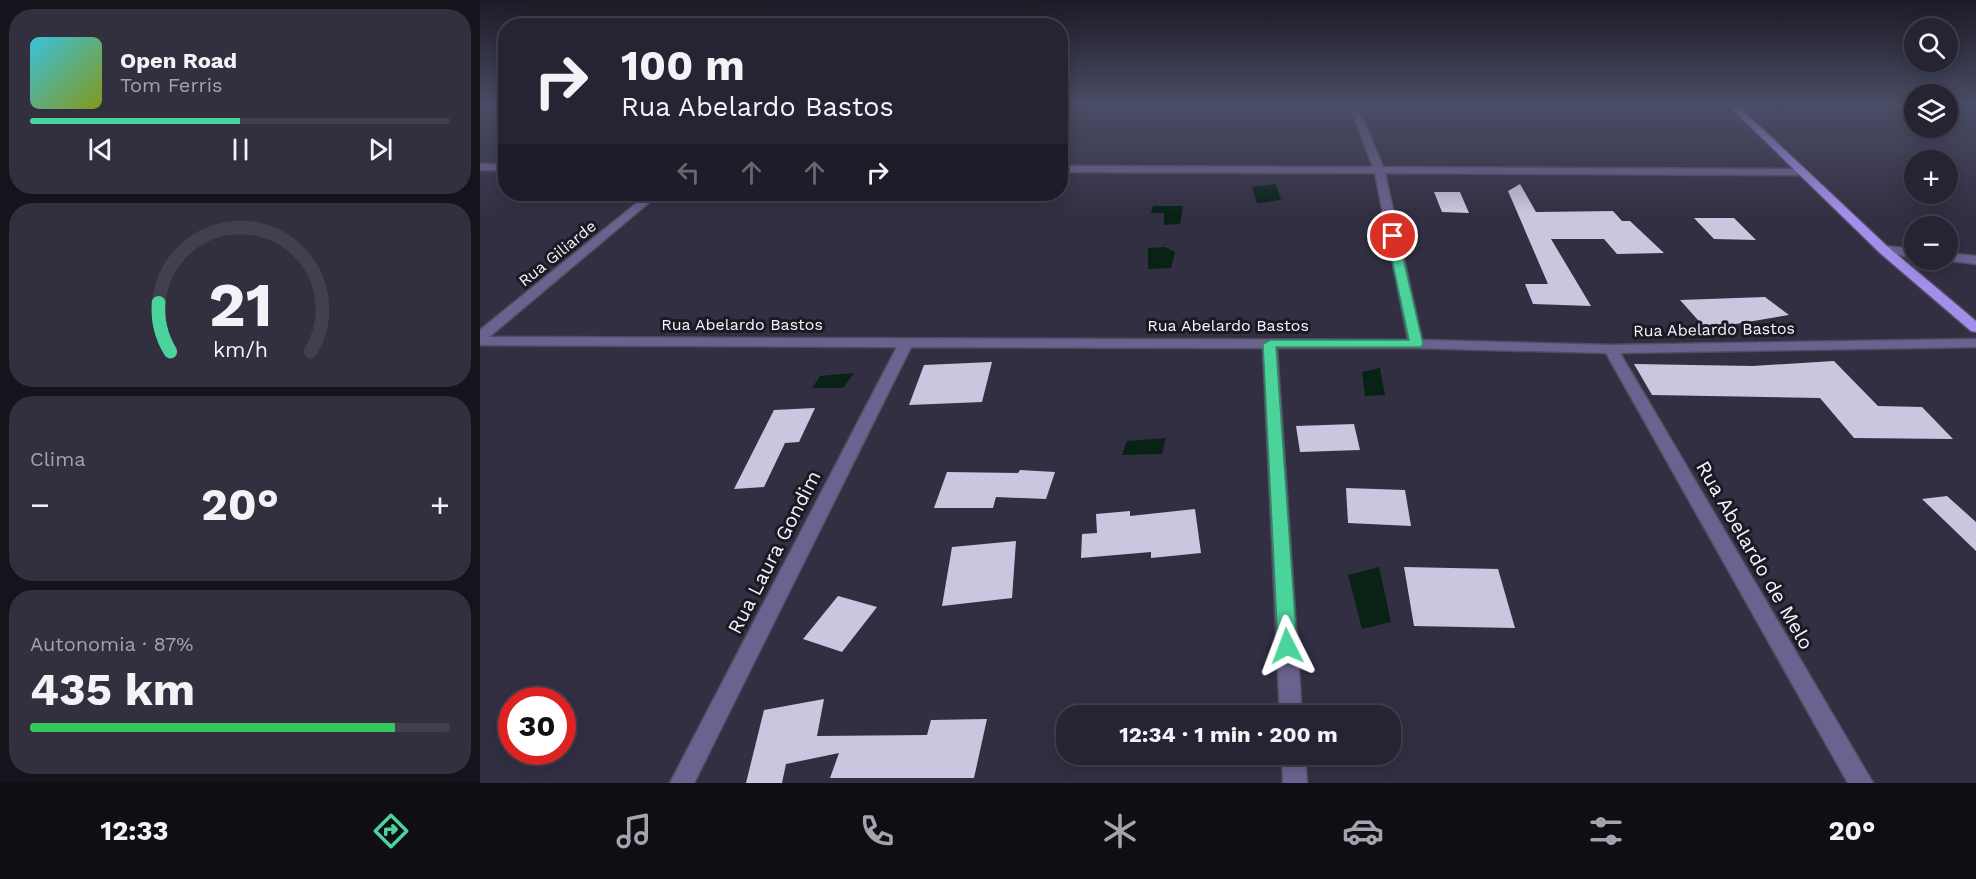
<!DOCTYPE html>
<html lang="pt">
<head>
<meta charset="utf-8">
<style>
	body { margin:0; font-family:"Work Sans",sans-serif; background:#322f3e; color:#f1f3f6; height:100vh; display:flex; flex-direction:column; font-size:22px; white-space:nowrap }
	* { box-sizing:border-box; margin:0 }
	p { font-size:20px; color:#a4a4ac }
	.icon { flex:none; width:33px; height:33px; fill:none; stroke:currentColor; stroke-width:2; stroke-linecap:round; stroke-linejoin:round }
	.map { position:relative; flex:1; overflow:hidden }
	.details { display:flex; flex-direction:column; gap:9px; padding:9px; background:#15131c; width:480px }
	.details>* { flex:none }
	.guide { position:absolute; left:18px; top:18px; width:570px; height:183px; border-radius:24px; box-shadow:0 3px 15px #0003,0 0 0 2px #42404d; background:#262332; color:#f1f3f6; overflow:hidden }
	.fabs { position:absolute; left:1424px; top:18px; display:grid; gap:12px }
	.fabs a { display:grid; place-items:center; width:54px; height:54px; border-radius:50%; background:#262332; box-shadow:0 3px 15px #0003,0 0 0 2px #42404d; font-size:30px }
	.speed { position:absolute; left:18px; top:687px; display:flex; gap:12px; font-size:30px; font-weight:700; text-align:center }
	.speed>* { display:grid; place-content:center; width:78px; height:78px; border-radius:50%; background:#262332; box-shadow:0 3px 15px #0003,0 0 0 2px #42404d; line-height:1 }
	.speed .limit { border:9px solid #d22; background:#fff; color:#111 }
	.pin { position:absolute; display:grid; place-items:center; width:51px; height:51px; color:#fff; margin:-26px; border:3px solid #fff; border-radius:50%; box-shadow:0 2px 6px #0007 }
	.me { position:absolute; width:66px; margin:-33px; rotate:357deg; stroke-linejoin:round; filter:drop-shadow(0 0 4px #0008) }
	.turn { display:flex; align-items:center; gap:21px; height:126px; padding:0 24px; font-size:27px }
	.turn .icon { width:78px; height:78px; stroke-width:2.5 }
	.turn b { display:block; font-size:42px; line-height:51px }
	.lanes { display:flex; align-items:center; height:57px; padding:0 24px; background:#0003; justify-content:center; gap:30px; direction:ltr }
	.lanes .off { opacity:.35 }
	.big { font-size:45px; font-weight:700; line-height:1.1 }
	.details .widget { flex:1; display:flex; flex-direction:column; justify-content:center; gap:9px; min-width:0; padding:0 21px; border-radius:24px; background:#322f3e }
	.details .dial { align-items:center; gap:0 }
	.dial svg { height:156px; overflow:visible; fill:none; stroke:#42404d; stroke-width:7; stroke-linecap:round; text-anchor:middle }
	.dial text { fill:#f1f3f6; stroke:none }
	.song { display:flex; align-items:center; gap:18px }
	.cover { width:72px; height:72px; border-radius:9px; background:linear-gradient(135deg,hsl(190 70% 55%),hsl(70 70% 35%)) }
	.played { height:6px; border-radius:3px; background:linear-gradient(90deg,#4cd39b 50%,#42404d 50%) }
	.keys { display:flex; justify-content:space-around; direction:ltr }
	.heat { display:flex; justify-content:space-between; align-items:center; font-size:33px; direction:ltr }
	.charge { height:9px; border-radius:4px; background:linear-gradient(90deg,#34c759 87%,#42404d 0) }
	.trip { position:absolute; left:576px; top:705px; width:345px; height:60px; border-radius:24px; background:#262332; box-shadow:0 3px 15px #0003,0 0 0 2px #42404d; font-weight:700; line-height:60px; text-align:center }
	.menu { display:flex; height:96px; justify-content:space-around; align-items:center; background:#0f0e14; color:#a4a4ac }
	.menu .icon { width:42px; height:42px }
	.menu .on { color:#4cd39b }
	.menu b { font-size:27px; color:#f1f3f6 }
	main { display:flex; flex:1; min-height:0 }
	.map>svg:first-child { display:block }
</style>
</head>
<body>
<main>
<section class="details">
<div class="widget">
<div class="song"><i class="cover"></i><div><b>Open Road</b><p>Tom Ferris</p></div></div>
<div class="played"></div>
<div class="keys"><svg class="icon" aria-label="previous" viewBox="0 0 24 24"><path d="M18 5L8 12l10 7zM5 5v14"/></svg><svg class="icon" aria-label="pause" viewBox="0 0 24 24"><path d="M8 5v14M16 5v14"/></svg><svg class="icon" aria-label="next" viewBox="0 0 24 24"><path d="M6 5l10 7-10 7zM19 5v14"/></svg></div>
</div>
<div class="widget dial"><svg viewBox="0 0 100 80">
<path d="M14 69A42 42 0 1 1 86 69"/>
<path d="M14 69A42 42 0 0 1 8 44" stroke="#4cd39b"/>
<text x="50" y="56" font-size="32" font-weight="700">21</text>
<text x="50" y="72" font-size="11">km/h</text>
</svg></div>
<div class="widget"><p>Clima</p>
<div class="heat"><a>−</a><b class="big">20°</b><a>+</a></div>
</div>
<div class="widget"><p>Autonomia · 87%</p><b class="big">435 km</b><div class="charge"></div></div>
</section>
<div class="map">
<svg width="1496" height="783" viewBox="0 0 1496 783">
	<rect width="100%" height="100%" fill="#332f43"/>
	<!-- water -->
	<path fill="#082216" d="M796,184L801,200L777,203L772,187Z
		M673,206H703L700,224L684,225V213H671Z
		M685,247L695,252L691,268L668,269V248Z
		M900,368L905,395L885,396L882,372Z
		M374,373L363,388H332L340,376Z
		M686,438L682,454L642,455L647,441Z
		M899,567L911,622L882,629L868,575Z"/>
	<!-- building -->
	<path fill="#cac6df" d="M1040,184L1056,212L1133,211L1142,221H1150L1184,253L1137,254L1124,239H1071L1111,306L1053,304L1045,284H1068L1028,191Z
		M954,192H980L989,213L962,212Z
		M1214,218H1254L1276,240L1234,239Z
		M1285,297L1309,315L1226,329L1200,300Z
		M1354,361L1398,406L1442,407L1473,439L1374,438L1340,398L1172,395L1154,364L1273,366Z
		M512,362L502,402L429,405L444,365Z
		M335,408L319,442L305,443L284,487L254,489L294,410Z
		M874,424L880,450L820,452L816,426Z
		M540,470L575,472L566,499L516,497L513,508H454L467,472L538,473Z
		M866,488L925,490L931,526L868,523Z
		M1467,496L1496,522V551L1442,499Z
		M715,509L721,553L671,558V552L601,558L602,534L617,533L616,514L650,511V516Z
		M536,541L532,598L462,606L472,547Z
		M924,567L1018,569L1035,628L934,626Z
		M358,596L397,607L362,652L323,639Z
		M344,699L337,736L447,735L451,720L507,719L494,778H350L359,753L306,764L302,783H266L284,710Z"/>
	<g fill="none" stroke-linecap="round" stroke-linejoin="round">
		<!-- minor casing -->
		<g stroke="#524e61" stroke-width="3">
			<path id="minor" d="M869,104H877L903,167L1321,169L1326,172L1321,175L905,173L942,340L1131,345L1496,339V347L1140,353L1393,783H1368L1126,353L936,348H797L822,716H800L783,348L431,347L214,783H190L417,347L0,345V330L168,194H179L9,337L928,340L895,173L580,172V166L893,167Z
				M0,164H26V170H0Z
				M1404,246L1434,249V257L1400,253L1398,250Z
				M1467,253L1496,256V264L1463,260H1467Z
				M802,754H825L827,783H803Z"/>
		</g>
		<!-- major casing -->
		<g stroke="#524e61" stroke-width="3">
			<path id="major" d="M1247,104H1256L1408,247L1496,321V332L1491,331L1400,253Z"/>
		</g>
		<!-- minor -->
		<use href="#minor" fill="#6b6290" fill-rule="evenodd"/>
		<!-- major -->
		<use href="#major" fill="#a48eec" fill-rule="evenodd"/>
	</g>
	<!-- sky -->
	<linearGradient id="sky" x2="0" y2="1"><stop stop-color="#1c1a25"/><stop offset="0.49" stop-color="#4a4d66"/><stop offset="1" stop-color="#4a4d66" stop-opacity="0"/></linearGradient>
	<rect width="1496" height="214" fill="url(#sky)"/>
	<!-- route -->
	<path fill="#4cd39b" stroke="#318965" stroke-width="1.5" d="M913,232L918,236L943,344L941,347H796L817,646L814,652L807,654L801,652L798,646L783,344L790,340H929L907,236Z"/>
	<g text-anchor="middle" stroke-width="6" stroke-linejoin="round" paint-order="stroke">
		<!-- street labels -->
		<g font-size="16" fill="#f5f3fe" stroke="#1b1922">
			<text transform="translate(77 253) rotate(-39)" y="6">Rua Giliarde</text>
			<text x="262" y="330">Rua Abelardo Bastos</text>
			<text x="748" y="331">Rua Abelardo Bastos</text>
			<text transform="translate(1234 329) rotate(-1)" y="6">Rua Abelardo Bastos</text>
		</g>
		<!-- near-street labels -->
		<g font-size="20" fill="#f5f3fe" stroke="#1b1922">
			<text transform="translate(294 552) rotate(-63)" y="7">Rua Laura Gondim</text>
			<text transform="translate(1275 555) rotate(60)" y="7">Rua Abelardo de Melo</text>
		</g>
	</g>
</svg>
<div class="fabs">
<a><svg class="icon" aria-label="search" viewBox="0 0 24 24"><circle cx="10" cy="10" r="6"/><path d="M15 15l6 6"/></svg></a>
<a><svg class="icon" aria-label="layers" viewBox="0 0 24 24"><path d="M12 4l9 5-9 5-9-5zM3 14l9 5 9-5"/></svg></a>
<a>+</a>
<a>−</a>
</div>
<div class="speed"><div class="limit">30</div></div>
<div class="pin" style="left:913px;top:236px;background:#d93025"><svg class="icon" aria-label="arrive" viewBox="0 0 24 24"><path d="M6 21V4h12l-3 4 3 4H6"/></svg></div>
<svg class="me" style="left:807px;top:646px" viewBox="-20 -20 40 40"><path d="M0-17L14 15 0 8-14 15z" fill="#4cd39b" stroke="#fff" stroke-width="4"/></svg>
<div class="trip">12:34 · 1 min · 200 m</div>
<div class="guide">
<div class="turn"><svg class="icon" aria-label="right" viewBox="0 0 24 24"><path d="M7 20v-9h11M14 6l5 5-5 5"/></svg><div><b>100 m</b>Rua Abelardo Bastos</div></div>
<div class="lanes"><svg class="icon off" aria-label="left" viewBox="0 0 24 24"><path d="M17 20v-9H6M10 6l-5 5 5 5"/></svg><svg class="icon off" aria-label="ahead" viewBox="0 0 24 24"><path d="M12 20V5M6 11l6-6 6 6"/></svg><svg class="icon off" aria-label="ahead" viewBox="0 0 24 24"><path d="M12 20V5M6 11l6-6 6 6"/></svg><svg class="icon" aria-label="right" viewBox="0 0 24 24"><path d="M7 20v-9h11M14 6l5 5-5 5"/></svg></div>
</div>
</div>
</main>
<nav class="menu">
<b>12:33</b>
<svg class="icon on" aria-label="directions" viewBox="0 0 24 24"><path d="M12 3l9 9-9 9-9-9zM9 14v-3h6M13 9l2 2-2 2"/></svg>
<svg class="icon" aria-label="music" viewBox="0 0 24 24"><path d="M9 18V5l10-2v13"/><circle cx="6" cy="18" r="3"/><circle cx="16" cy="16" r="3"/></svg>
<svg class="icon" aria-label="phone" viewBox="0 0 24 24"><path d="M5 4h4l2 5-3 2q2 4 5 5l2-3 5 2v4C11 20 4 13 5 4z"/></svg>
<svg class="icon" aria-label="climate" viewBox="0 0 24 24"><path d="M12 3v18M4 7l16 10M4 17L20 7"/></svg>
<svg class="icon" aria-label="car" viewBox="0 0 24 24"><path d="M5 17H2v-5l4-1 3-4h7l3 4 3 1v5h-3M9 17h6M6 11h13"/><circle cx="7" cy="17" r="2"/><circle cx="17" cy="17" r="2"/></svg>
<svg class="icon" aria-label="filters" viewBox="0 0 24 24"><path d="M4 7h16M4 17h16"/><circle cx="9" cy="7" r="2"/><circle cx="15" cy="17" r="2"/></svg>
<b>20°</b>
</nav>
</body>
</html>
